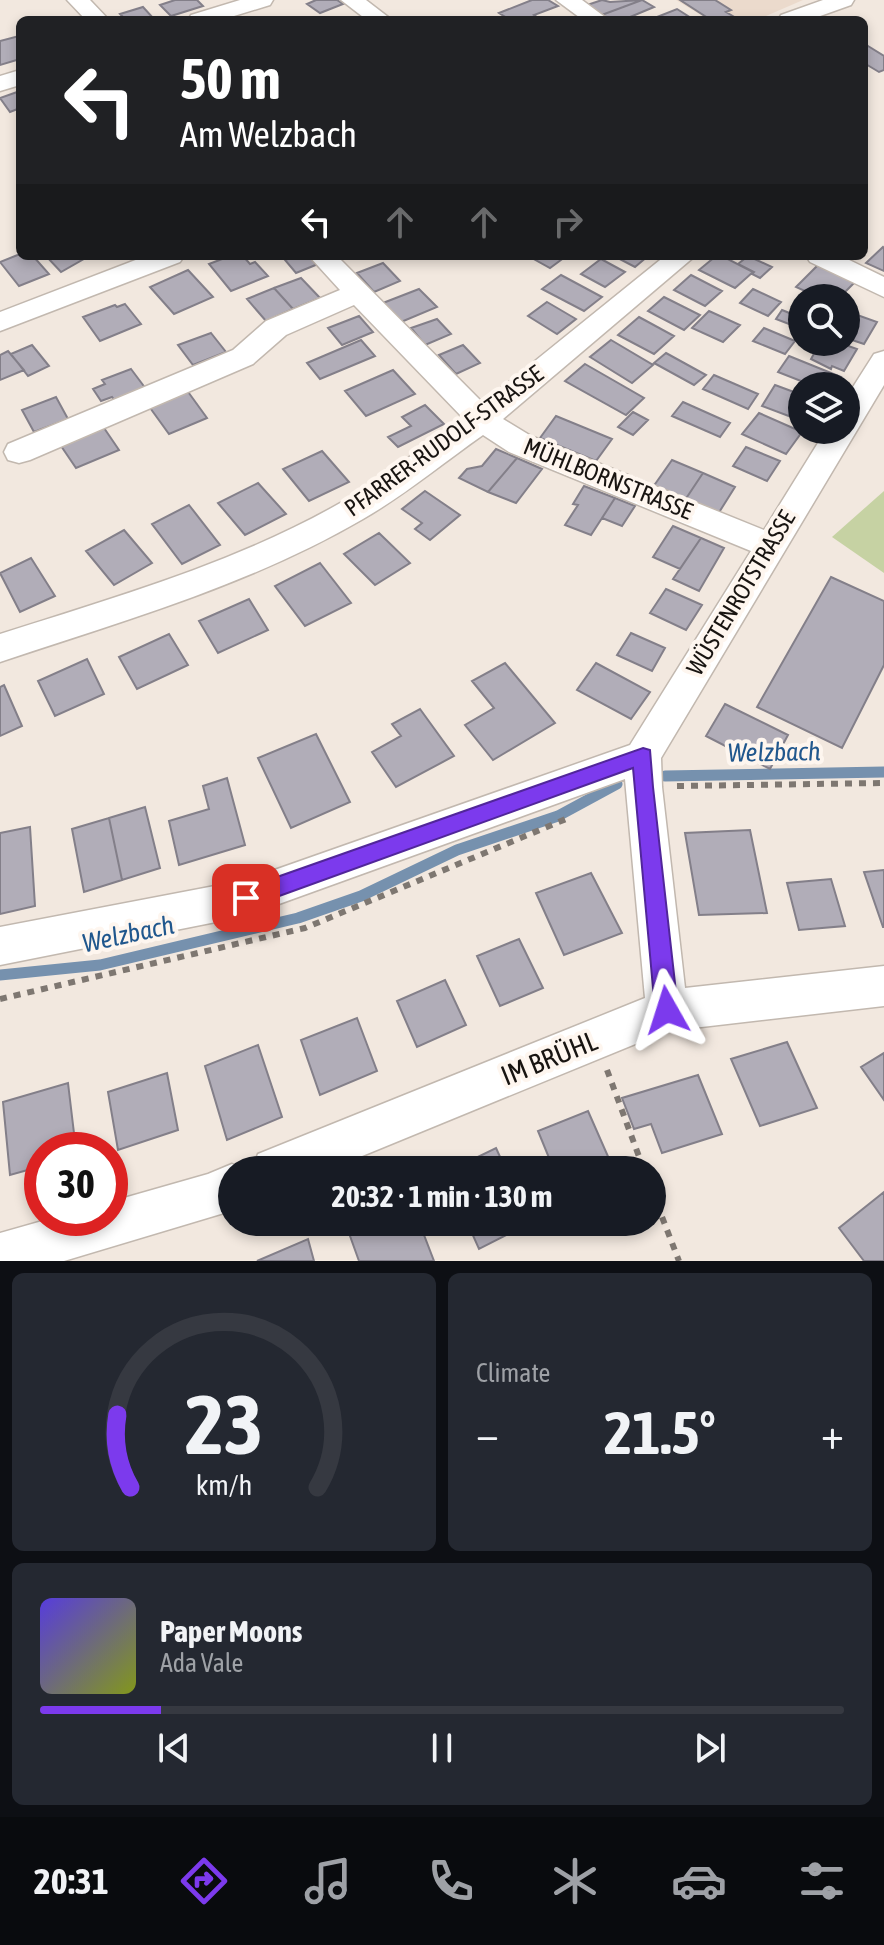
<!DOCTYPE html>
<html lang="en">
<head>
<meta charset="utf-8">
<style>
	body { margin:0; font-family:"Asap Condensed",sans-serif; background:#242831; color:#f1f3f6; height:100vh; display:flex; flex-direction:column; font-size:30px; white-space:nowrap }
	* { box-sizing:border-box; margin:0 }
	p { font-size:26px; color:#9ea1a6 }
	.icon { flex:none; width:44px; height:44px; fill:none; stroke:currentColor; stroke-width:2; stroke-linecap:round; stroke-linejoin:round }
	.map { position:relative; height:1261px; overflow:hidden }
	.sheet { display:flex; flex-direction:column; gap:12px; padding:12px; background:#0d0f14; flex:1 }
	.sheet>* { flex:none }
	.banner { position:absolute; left:16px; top:16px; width:852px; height:244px; border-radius:12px; box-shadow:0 4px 12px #0003; background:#202124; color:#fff; overflow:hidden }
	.tools { position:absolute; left:788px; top:284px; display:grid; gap:16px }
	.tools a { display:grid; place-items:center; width:72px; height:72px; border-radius:50%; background:#171b24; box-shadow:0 4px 12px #0003; font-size:40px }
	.speed { position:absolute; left:24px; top:1132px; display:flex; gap:16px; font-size:40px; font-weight:700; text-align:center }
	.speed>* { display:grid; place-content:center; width:104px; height:104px; border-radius:50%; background:#171b24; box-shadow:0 4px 12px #0003; line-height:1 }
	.speed .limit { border:12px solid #d22; background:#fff; color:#111 }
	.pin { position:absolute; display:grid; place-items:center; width:68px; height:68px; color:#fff; margin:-34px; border-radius:16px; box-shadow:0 4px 12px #0006 }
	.me { position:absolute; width:88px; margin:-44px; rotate:354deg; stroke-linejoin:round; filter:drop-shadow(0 0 6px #0008) }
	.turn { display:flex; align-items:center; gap:28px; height:168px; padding:0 32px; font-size:36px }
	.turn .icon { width:104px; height:104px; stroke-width:2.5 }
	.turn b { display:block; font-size:56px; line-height:68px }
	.lanes { display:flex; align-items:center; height:76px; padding:0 32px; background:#0003; justify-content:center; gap:40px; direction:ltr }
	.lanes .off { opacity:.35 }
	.big { font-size:60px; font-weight:700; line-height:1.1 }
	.sheet .card { flex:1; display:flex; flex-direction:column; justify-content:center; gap:12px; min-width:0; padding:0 28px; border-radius:12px; background:#242831 }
	.sheet .dial { align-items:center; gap:0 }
	.dial svg { height:208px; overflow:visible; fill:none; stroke:#363941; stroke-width:7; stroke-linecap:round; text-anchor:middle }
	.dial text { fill:#f1f3f6; stroke:none }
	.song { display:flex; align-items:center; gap:24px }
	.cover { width:96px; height:96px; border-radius:12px; background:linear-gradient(135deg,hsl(250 70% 55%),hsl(70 70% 35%)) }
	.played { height:8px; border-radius:4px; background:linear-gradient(90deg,#7c3aed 15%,#363941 15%) }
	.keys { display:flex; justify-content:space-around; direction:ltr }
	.heat { display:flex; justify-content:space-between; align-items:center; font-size:44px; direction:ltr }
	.sheet .tiles { flex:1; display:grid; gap:12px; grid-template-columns:1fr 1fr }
	.card:last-child { grid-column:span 2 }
	.trip { position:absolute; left:218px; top:1156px; width:448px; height:80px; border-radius:40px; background:#171b24; box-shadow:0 4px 12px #0003; font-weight:700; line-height:80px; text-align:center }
	.tabs { display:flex; height:128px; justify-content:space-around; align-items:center; background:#090b0e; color:#9ea1a6 }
	.tabs .icon { width:56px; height:56px }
	.tabs .active { color:#7c3aed }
	.tabs b { font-size:36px; color:#f1f3f6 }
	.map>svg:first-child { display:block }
</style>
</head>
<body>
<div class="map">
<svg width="884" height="1261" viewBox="0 0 884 1261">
	<rect width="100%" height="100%" fill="#f2e8df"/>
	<!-- built -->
	<path fill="#ebdacc" d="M676,0H803L757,20H709Z"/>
	<!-- green -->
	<path fill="#c6d2a3" d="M884,491V573L832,537Z"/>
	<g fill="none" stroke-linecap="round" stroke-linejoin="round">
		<!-- stream -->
		<path stroke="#7691ae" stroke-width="11" d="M665,776L884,772
			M0,975L100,965L298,918L361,896L457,850L558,816L617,784"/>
	</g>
	<!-- building -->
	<path fill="#b1adb8" stroke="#837f89" stroke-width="2" d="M175,0H197L203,6L171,16L160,5Z
		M316,0H337L343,4L320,13L307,4Z
		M532,0H548L558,6L534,15L538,18L532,20H510L499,13Z
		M602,0L610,2L642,0L599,16L584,6Z
		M642,0L654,7L623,20H604L599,16Z
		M680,0H715L731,10L726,12L736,18L711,20Z
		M143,7L154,19L126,20L120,14Z
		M677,9L688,16L678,20L652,19Z
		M19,36L20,59L0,65V41Z
		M868,46L884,56V70L879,72L864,63V48Z
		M20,91V108L10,112L0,98Z
		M883,247L884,248V271L866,263Z
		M20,254L33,256L49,274L19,286L0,262Z
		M46,256H89L61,272Z
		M230,256H243L250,264L255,262L268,276L231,291L209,264Z
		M296,256H311L318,264L296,273L285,260Z
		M534,256H563L565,257L550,268L532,258Z
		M614,256H648L635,267Z
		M716,256H722L753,272L735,288L699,270Z
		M748,256L772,267L760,278L752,274L754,272L738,264Z
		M601,259L625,272L605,287L581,274Z
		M383,263L400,281L374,292L357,273Z
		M819,264L856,281L839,298H820L796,287Z
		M188,270L213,297L174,314L150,287Z
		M561,275L602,297L584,311L542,289Z
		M691,275L722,291L705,306L674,290Z
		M301,278L320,298L293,309L274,288Z
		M274,288L293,309L266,321L247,299Z
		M419,289L437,307L401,322L383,303Z
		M753,289L781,302L768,316L740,303Z
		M664,297L700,315L684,330L648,311Z
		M547,302L576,319L557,334L528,316Z
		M125,304L141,324L100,341L83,317L115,305L117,307Z
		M782,310L802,318V329L776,319Z
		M709,311L740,325L723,342L692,328Z
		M846,311L877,322L864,344L846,338Z
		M359,316L373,332L342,345L328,328Z
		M639,317L674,336L654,354L618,335Z
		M437,319L451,334L425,345L411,328Z
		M764,328L795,341L785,354L753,341Z
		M211,333L226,352L193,365L178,345Z
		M361,340L375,356L320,379L307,363Z
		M611,340L653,365L632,383L590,357Z
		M806,342H837L857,349L844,371L832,366L831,369L811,359L816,350L804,346Z
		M32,345L49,366L28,376L11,354Z
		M463,345L480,363L456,374L439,355Z
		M8,351L24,370L0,380V355Z
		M666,353L706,375L694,385L654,363Z
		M789,356L841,377L834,386H802V390L796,388L801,381L778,372Z
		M585,364L644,398L626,415L565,381Z
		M131,369L146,389L115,401L112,397L101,401L93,389L105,384L102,380Z
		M393,370L415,394L366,416L345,391Z
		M714,375L758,394L748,409L703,389Z
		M775,385L802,395V421L762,406Z
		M186,389L207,418L169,434L148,405Z
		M56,397L68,419L34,432L22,410Z
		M683,402L730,423L720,437L672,416Z
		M425,405L444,424L398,447L388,437L411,426L402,417Z
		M633,412L648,420L633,435L618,427Z
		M759,413L802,432L786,454L742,434Z
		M556,416L612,439L596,461L540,438Z
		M102,425L119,450L76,468L59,443Z
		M746,447L780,461L767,481L733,466Z
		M496,449L517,458L488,492L459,478L467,469L482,466Z
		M322,451L349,482L309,501L283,469Z
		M517,458L542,469L516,503L488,492Z
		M672,460L703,473L685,500L653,487Z
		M703,473L735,487L718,514L685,500Z
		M258,483L286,514L245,535L218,503Z
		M584,486L615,498L591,535L565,525L578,505L573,504Z
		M425,491L460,515L430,540L415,529L422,523L402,509Z
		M615,498L635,506L622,526L602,518Z
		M189,505L220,545L182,564L152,524Z
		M673,526L701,538L680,569L653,557Z
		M124,530L152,563L114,585L86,551Z
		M379,533L410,563L375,585L344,554Z
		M701,538L724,548L699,591L673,579Z
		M31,558L55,596L20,612L0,573Z
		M320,563L351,603L305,626L275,586Z
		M831,577L884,601V665L842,748L757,707Z
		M666,589L702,605L686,630L650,613Z
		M249,599L268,630L218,653L199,621Z
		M631,633L665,648L652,671L617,655Z
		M169,634L188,665L137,689L119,657Z
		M87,659L104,694L55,716L38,681Z
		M505,663L555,723L493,760L465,725L494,708L472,681Z
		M596,663L650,692L631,719L577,690Z
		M4,685L22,726L0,736V687Z
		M725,704L788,735L770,769L706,736Z
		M420,709L454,756L396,787L372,752L401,736L392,724Z
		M316,734L350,802L291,828L258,758Z
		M227,778L245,845L179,865L169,821L209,809L203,786Z
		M145,807L160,868L122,880L109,818Z
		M109,818L122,880L84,892L72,829Z
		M30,827L35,906L0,914V833Z
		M750,830L767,913L699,915L685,833Z
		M884,870V927H883L864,872Z
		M591,873L622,933L564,955L536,893Z
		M831,879L845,926L799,930L787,883Z
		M519,939L543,988L500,1006L477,956Z
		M445,980L466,1025L417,1047L397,1001Z
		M357,1018L377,1071L320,1095L301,1040Z
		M787,1042L817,1108L760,1126L731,1059Z
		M258,1045L282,1117L227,1140L205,1066Z
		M884,1053V1100L861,1067Z
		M167,1073L178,1130L118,1150L108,1092Z
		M698,1075L722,1134L662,1153L651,1124L634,1129L622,1098Z
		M68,1083L76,1150H42V1166L10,1175L3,1102Z
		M588,1111L610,1161L589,1170H554L538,1131Z
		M496,1148L506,1170H451Z
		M884,1192V1261H864L839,1228Z
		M345,1222H419L434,1261H359Z
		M467,1222H530V1223L479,1249Z
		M308,1239L314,1261H257Z"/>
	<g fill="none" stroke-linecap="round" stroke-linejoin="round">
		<!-- minor casing -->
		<g stroke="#c2b8af" stroke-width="3">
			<path id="minor" d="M67,0H90L109,20H86Z
				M240,0H273L270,5L221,20H188L191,15Z
				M341,0H366L392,20H367Z
				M556,0H582L609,20H583Z
				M823,0H854L851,5L809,20H778L781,15Z
				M20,70V85L0,91V76Z
				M146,256H184L180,262L0,331V312Z
				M309,256H337L483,403L665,256H695L503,419L531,436L764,530L826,430H846V398L874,354L884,351V385L661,758L662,787L685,988L884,966V1006L667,1031L328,1170H252L258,1154L645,998L625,779L246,916L0,965V927L246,880L630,745L751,551L509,452L483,435C443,463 405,495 363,519C250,585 123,621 0,662V634C116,597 236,563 342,502C384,478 423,446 463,418L354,305L286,335L253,364L30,460L19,463L8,460L4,452L8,444L233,350L266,321L340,290Z
				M806,256H841L884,277V297L810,262Z
				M232,1164L245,1170H232V1210L224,1213L64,1261H0V1233L53,1218H110V1202L208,1174Z"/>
		</g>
		<!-- path -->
		<path stroke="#7e7771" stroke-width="6" stroke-dasharray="7 7" stroke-linecap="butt" d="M677,786L884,783
			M0,999L305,928L566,819
			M607,1070L644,1170
			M652,1191L679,1261"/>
		<!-- minor -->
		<use href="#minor" fill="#fff" fill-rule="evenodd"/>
	</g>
	<!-- route -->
	<path fill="#7c3aed" stroke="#51269a" stroke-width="2" d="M643,748L650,750L653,787L678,1010L674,1017L667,1021L659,1017L655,1010L633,768L246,908L239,905L236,898L239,891L246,888Z"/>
	<g text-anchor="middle" stroke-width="8" stroke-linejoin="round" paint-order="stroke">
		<!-- street labels -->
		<g font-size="24" fill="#181411" stroke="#fef6ef">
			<text transform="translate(444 441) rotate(-36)" y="8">PFARRER-RUDOLF-STRASSE</text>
			<text transform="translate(608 479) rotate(22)" y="8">MÜHLBORNSTRASSE</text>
			<text transform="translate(741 593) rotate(-59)" y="8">WÜSTENROTSTRASSE</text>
		</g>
		<!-- water labels -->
		<g font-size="26" font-style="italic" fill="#20578d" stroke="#fef6ef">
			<text transform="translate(774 752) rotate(-1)" y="9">Welzbach</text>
			<text transform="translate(128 934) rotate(-12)" y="9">Welzbach</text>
		</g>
		<!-- near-street labels -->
		<g font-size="28" fill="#181411" stroke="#fef6ef">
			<text transform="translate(549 1058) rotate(-22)" y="10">IM BRÜHL</text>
		</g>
	</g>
</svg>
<div class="tools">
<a><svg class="icon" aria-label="search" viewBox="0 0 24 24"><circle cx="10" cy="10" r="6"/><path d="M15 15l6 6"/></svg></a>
<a><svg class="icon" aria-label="layers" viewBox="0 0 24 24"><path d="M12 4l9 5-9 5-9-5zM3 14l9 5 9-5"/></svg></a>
</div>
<div class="speed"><div class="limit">30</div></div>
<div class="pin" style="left:246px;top:898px;background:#d93025"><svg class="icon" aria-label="arrive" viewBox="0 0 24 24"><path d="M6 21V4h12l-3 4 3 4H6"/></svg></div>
<svg class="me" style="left:667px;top:1010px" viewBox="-20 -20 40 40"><path d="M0-17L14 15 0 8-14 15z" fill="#7c3aed" stroke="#fff" stroke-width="4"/></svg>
<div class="trip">20:32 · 1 min · 130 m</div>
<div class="banner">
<div class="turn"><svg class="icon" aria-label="left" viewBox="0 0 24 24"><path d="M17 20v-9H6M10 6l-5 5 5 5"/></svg><div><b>50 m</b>Am Welzbach</div></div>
<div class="lanes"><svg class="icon" aria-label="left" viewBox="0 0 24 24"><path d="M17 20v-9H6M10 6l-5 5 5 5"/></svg><svg class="icon off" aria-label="ahead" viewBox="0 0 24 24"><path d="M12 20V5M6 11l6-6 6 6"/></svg><svg class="icon off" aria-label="ahead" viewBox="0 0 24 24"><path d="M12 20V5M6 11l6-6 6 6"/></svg><svg class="icon off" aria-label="right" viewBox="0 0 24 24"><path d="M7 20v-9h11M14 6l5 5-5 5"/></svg></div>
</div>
</div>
<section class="sheet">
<div class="tiles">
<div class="card dial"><svg viewBox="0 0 100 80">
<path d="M14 69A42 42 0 1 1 86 69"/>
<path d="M14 69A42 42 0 0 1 9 41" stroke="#7c3aed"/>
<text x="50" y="56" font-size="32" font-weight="700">23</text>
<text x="50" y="72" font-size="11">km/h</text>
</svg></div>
<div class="card"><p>Climate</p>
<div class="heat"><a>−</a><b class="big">21.5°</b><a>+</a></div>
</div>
<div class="card">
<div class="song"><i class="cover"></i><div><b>Paper Moons</b><p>Ada Vale</p></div></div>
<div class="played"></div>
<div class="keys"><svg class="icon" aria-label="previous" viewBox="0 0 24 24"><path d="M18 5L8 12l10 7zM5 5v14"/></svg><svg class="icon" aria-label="pause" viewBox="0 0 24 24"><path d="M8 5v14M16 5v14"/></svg><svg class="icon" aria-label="next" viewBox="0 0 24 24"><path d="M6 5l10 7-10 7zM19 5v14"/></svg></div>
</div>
</div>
</section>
<nav class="tabs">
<b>20:31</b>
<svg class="icon active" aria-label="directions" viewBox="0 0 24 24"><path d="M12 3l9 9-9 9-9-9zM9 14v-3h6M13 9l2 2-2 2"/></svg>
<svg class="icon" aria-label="music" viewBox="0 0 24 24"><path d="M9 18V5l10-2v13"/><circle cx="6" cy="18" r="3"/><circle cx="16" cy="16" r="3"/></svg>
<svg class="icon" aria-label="phone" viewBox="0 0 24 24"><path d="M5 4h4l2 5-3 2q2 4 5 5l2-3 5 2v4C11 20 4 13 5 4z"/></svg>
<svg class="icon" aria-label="climate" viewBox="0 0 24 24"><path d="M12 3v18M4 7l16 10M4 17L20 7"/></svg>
<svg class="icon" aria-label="car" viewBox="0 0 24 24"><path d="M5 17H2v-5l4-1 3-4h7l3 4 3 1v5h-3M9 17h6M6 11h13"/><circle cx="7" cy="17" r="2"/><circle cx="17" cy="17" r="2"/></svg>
<svg class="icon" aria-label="filters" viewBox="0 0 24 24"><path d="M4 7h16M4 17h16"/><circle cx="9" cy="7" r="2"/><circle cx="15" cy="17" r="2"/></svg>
</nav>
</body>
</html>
